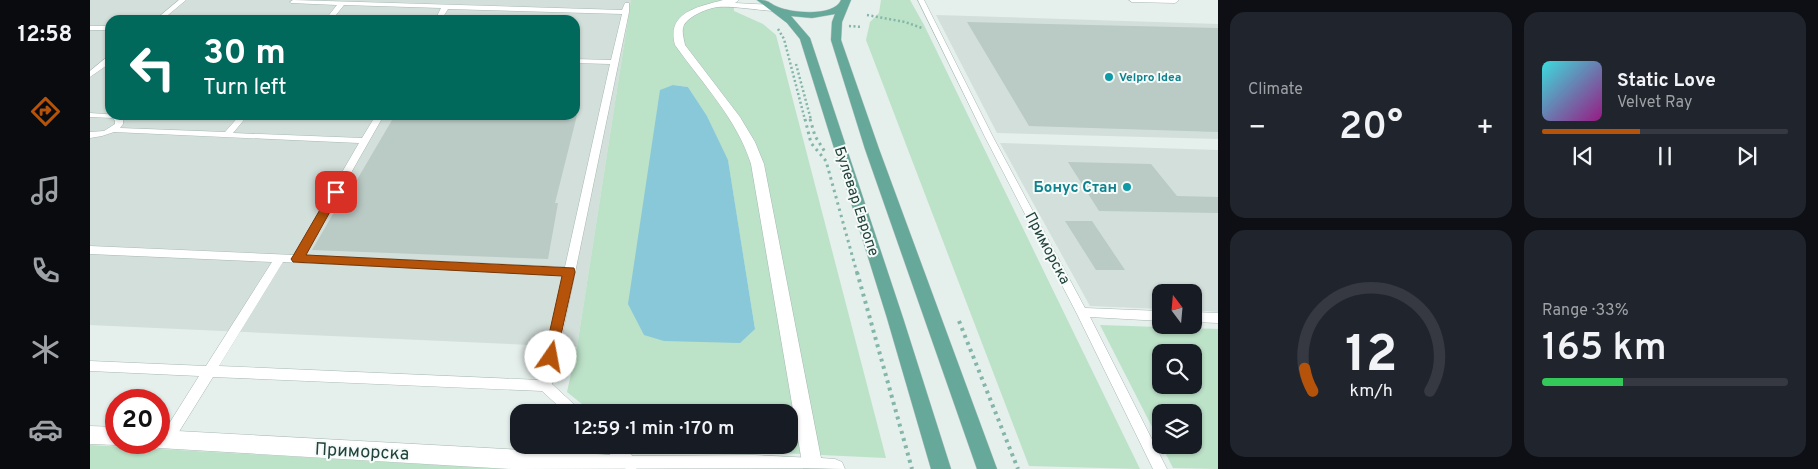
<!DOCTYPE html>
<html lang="en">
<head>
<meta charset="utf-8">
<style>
	body { margin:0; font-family:Overpass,sans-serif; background:#20242c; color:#f1f3f6; height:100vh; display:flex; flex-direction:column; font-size:19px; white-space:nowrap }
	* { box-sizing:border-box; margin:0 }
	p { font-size:16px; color:#9ea1a6 }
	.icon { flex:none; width:28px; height:28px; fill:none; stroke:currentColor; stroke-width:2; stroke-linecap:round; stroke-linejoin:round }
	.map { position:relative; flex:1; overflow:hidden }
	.drawer { display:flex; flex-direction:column; gap:12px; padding:12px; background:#0d0f14; width:600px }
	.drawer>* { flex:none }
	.top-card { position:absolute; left:15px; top:15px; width:475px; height:105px; border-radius:15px; box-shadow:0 1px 4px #0004; background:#00695c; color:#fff; overflow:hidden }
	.needle { width:32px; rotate:344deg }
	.controls { position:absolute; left:1062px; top:284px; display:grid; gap:10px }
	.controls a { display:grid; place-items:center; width:50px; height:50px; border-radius:10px; background:#171b24; box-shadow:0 1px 4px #0004; font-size:25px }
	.speed { position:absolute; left:15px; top:389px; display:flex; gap:10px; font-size:25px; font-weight:700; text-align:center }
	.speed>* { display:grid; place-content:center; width:65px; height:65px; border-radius:50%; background:#171b24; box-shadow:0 1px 4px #0004; line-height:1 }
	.speed .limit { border:8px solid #d22; background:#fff; color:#111 }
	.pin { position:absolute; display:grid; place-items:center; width:42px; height:42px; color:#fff; margin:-21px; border-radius:10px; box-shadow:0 2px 8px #0006 }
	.me { position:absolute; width:55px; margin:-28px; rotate:12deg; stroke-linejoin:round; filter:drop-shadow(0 0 4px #0008) }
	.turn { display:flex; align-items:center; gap:18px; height:105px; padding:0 15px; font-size:22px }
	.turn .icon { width:65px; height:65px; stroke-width:2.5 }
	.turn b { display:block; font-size:35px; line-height:42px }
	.big { font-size:38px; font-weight:600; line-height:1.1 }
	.drawer .tile { flex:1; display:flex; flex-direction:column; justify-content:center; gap:8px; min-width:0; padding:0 18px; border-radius:15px; background:#20242c }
	.drawer .dial { align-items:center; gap:0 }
	.dial svg { height:130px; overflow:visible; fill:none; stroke:#363941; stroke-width:7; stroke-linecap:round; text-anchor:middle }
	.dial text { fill:#f1f3f6; stroke:none }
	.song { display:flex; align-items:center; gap:15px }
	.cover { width:60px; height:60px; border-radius:8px; background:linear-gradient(135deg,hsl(180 70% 55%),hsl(310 70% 35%)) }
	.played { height:5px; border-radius:2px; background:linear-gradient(90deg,#b45309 40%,#363941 40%) }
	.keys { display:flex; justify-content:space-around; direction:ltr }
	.heat { display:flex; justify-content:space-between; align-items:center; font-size:28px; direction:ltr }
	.charge { height:8px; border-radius:4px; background:linear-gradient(90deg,#34c759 33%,#363941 0) }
	.drawer .tiles { flex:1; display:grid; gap:12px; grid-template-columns:repeat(2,1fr) }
	.trip { position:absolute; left:420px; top:404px; width:288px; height:50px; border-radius:15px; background:#171b24; box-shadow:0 1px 4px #0004; font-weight:600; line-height:50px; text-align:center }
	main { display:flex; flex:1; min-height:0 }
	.tab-bar { display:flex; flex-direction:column; width:90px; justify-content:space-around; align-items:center; background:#090b0e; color:#9ea1a6 }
	.tab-bar .icon { width:35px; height:35px }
	.tab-bar .selected { color:#b45309 }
	.tab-bar b { font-size:22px; color:#f1f3f6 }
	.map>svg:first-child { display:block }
</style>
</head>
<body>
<main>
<nav class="tab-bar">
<b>12:58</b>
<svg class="icon selected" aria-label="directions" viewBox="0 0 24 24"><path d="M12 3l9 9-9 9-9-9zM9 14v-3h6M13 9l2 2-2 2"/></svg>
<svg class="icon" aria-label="music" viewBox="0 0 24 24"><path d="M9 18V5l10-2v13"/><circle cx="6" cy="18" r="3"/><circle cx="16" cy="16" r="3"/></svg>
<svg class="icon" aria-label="phone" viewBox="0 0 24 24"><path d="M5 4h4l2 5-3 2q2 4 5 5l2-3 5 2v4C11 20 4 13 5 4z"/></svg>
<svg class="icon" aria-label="climate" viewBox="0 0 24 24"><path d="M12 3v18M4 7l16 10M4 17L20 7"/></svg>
<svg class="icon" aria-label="car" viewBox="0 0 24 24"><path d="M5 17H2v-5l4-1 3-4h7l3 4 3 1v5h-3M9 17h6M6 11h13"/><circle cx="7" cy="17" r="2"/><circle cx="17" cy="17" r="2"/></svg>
</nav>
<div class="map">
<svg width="1128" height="469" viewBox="0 0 1128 469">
	<rect width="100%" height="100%" fill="#e5efeb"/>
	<!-- built -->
	<path fill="#d3dfda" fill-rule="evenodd" d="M0,0H541L487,347L0,325ZM20,20H485V115H20Z
		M846,15L1128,24V139L907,133Z
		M910,143L1128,150V312L1104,310V292H1071V309L1000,306Z"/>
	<!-- green -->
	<path fill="#bce2c8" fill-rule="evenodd" d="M541,0H643L644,11L673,24L686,35L796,458L602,449L571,445H699V412H502L477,392L487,347ZM583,85L598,87L617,116L638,161L665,329Z
		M791,0H820L834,25L1050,469L939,466L776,40L780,22L789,13Z
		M1010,325L1128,329V469L1083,468ZM1071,352H1104V385H1071ZM1071,412H1104V445H1071Z
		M0,445L420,469H0Z"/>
	<!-- water -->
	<path fill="#89c8d8" d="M583,85L598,87L617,116L638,160L665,329L650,343L574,341L554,335L538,304L570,90Z"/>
	<!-- building -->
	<path fill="#bacac4" d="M877,22L1128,28V132L939,126Z
		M305,115H487L465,203H468L458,259L222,250L254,195H258Z
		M978,162L1061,164L1087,196L1128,197V213L1009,211Z
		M975,221H1002L1035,270H1006Z"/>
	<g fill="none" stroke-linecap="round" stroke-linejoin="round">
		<!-- service casing -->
		<g stroke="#a7b8b3" stroke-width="1">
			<path id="service" d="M89,0H96L72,20H65Z
				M203,0L532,10L535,3H539V12L462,384L488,408L490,412H475L452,391L123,377L82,443L77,445L72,443L70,439L72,435L109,376L0,371V361L116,366L182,262L0,254V246L204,255L269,143L24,132L12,136L0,138V132L14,131L25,124V121L23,118L0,117V113L29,115L33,120V124L30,128L135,132L150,115H158L143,133L272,138L286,115H294L214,255L475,267L520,64L485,63V59L521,60L532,14L358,9L351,20H345L351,8L254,5L242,20H235L247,5L201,3L200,2ZM193,262L474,275L450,380L129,366Z
				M828,0H834L903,137L995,308L1071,311V321L1000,317L1077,469H1063L987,314L895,137Z
				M1039,0H1088V1L1085,3L1042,2Z
				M0,26H20V30H0Z
				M17,57H20V63L0,77V71Z
				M1104,312L1128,313V323L1104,322Z
				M513,445H530L546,459L548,464L546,469H536L515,450Z"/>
		</g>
		<!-- minor casing -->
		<g stroke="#a7b8b3" stroke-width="1">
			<path id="minor" d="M0,426L26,427V442L33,443L26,445L0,444Z
				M69,430L543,456L664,455L723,458L730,461L733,468L422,469L69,448L62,446L61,442H69Z"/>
		</g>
		<!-- tertiary casing -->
		<g stroke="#a7b8b3" stroke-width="1">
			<path id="tertiary" d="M633,0H649L645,3L683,5L688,8L683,11C666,10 644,6 628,7C618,8 599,16 594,25C591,32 594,38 595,45L650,117L665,142L674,164L731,458L745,459L752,462L755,469L713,468L661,164C647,119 612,83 585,45C576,12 608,7 633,0Z"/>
		</g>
		<!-- primary casing -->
		<g stroke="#c1cac8" stroke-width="1">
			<path id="primary" d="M667,0C681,0 678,3 688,7C702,13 744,17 751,0H761L752,22L751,40L789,149L907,469H887L775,149L741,40L742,22L745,14L722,18L701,16L720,38L813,318L861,469H841L797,318L710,39L697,23Z"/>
		</g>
		<!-- path-far2 -->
		<path stroke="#83b5a8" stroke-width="2.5" stroke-dasharray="2 2.5" stroke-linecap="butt" d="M777,15L815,22L832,28
			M759,26L772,27
			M688,29L694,39L715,120
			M706,64L721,120"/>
		<!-- path-far1 -->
		<path stroke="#83b5a8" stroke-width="3" stroke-dasharray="2.5 4" stroke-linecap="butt" d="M715,119L721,143L736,161L767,273
			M720,119L725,136L735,152"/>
		<!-- path -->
		<path stroke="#83b5a8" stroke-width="4" stroke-dasharray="3 4.5" stroke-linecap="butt" d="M767,272L822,469
			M869,321L928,469"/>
		<!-- service -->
		<use href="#service" fill="#fff" fill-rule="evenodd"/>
		<!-- minor -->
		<use href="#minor" fill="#fff" fill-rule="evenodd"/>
		<!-- tertiary -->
		<use href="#tertiary" fill="#fff" fill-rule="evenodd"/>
		<!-- primary -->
		<use href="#primary" fill="#66a89a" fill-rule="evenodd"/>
	</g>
	<!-- route -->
	<path fill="#b45309" stroke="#753606" d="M246,188L251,192L216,255L484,268L485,272L465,362L461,363L456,362L454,357L472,276L203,262L201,259L203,256L242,189Z"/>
	<!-- markers -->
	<g fill="#0f9aa8" stroke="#f6fbf9" stroke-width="2">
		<circle cx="1019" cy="77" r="5"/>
		<circle cx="1037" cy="187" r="5"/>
	</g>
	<g text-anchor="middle" stroke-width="4" stroke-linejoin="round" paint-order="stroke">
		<!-- far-culture labels -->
		<g font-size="12" font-weight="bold" fill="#0d838f" stroke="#f6fbf9" text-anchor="start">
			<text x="1029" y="81">Velpro Idea</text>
		</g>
		<!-- culture labels -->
		<g font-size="15" font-weight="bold" fill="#0d838f" stroke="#f6fbf9" text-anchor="end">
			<text x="1027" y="192">Бонус Стан</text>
		</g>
		<!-- street labels -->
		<g font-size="15" fill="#22433c" stroke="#f6fbf9">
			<text transform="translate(767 201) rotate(72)" y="5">Булевар Европе</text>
			<text transform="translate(958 248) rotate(62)" y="5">Приморска</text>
		</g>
		<!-- near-street labels -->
		<g font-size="18" fill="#22433c" stroke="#f6fbf9">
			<text transform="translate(272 451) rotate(3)" y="6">Приморска</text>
		</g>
	</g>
</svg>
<div class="controls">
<a><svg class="needle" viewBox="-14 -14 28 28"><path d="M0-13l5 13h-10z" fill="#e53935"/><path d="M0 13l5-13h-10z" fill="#9ea1a6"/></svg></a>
<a><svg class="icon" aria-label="search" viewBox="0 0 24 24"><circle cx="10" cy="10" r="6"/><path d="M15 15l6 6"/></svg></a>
<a><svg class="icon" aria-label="layers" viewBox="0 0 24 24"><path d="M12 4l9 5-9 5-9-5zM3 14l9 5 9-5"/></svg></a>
</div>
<div class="speed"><div class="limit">20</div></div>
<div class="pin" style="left:246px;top:192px;background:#d93025"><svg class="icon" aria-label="arrive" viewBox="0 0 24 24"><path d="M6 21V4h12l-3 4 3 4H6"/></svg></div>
<svg class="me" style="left:461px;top:357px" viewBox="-20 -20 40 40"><circle r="19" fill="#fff"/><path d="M0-13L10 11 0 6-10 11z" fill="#b45309"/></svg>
<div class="trip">12:59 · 1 min · 170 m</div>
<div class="top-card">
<div class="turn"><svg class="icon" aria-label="left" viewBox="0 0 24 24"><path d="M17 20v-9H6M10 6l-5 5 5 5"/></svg><div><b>30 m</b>Turn left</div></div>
</div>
</div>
<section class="drawer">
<div class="tiles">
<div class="tile"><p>Climate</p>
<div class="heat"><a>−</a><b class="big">20°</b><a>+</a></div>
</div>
<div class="tile">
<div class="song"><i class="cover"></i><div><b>Static Love</b><p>Velvet Ray</p></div></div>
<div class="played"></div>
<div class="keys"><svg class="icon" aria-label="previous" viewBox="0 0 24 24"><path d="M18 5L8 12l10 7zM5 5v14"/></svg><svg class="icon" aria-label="pause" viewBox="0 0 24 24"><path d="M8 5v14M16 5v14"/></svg><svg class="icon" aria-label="next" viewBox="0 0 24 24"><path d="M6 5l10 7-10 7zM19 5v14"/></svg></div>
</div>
<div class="tile dial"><svg viewBox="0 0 100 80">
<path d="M14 69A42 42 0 1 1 86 69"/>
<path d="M14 69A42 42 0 0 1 9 55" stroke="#b45309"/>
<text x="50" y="56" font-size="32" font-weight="700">12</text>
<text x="50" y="72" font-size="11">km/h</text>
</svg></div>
<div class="tile"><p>Range · 33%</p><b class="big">165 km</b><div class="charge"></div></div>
</div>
</section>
</main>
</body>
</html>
